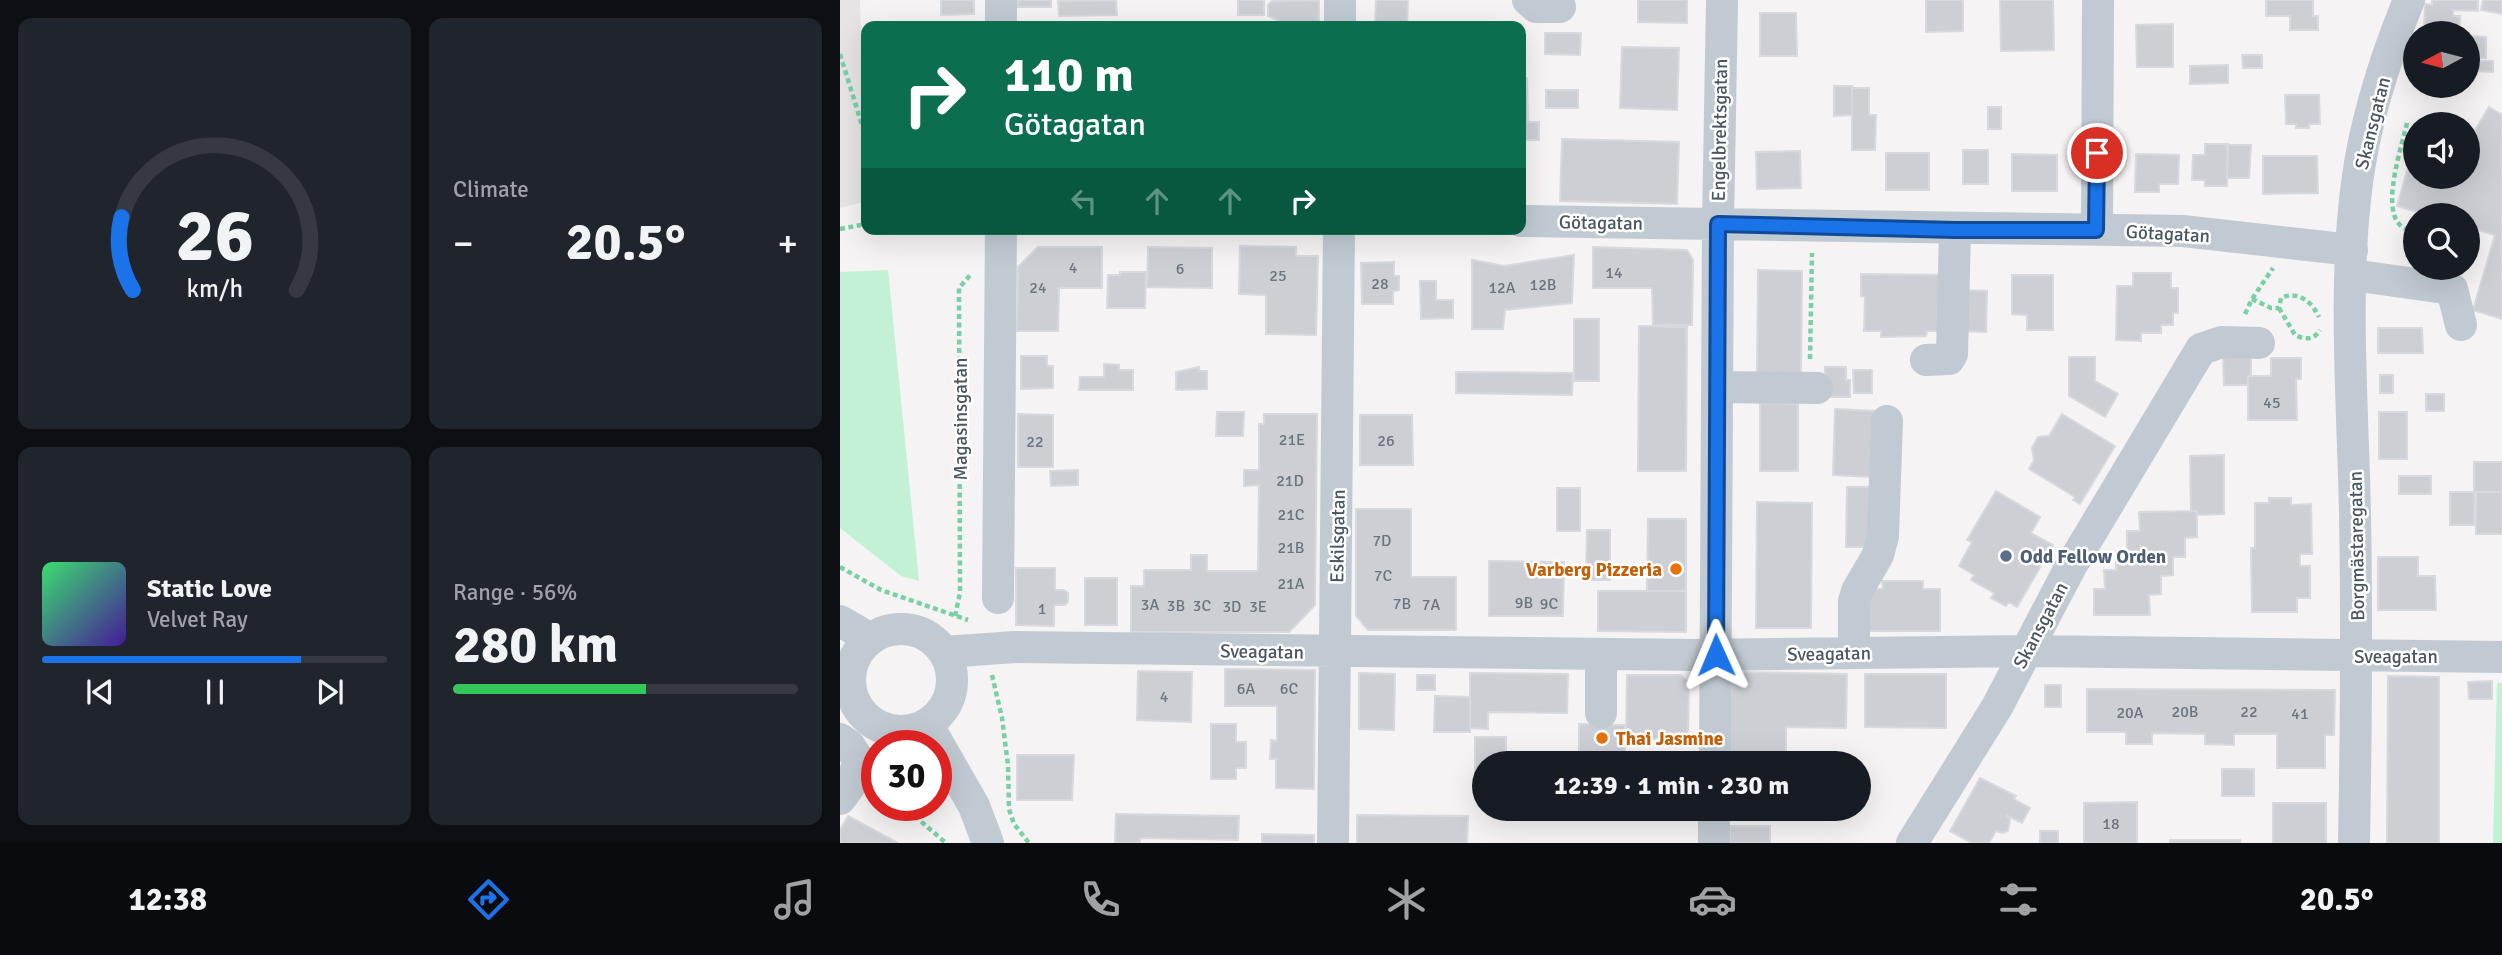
<!DOCTYPE html>
<html lang="en">
<head>
<meta charset="utf-8">
<style>
	body { margin:0; font-family:Signika,sans-serif; background:#20242c; color:#f1f3f6; height:100vh; display:flex; flex-direction:column; font-size:26px; white-space:nowrap }
	* { box-sizing:border-box; margin:0 }
	p { font-size:23px; color:#9ea1a6 }
	.icon { flex:none; width:38px; height:38px; fill:none; stroke:currentColor; stroke-width:2; stroke-linecap:round; stroke-linejoin:round }
	.map { position:relative; flex:1; overflow:hidden }
	.side { display:flex; flex-direction:column; gap:18px; padding:18px; background:#0d0f14; width:840px }
	.side>* { flex:none }
	.hud { position:absolute; left:21px; top:21px; width:665px; height:214px; border-radius:14px; box-shadow:0 7px 28px #0002; background:#0b6e4f; color:#fff; overflow:hidden }
	.needle { width:46px; rotate:263deg }
	.controls { position:absolute; left:1563px; top:21px; display:grid; gap:14px }
	.controls a { display:grid; place-items:center; width:77px; height:77px; border-radius:50%; background:#171b24; box-shadow:0 7px 28px #0002; font-size:35px }
	.speed { position:absolute; left:21px; top:730px; display:flex; gap:14px; font-size:35px; font-weight:700; text-align:center }
	.speed>* { display:grid; place-content:center; width:91px; height:91px; border-radius:50%; background:#171b24; box-shadow:0 7px 28px #0002; line-height:1 }
	.speed .limit { border:10px solid #d22; background:#fff; color:#111 }
	.pin { position:absolute; display:grid; place-items:center; width:60px; height:60px; color:#fff; margin:-30px; border:4px solid #fff; border-radius:50%; box-shadow:0 2px 7px #0007 }
	.me { position:absolute; width:77px; margin:-38px; rotate:359deg; stroke-linejoin:round; filter:drop-shadow(0 0 5px #0008) }
	.turn { display:flex; align-items:center; gap:24px; height:147px; padding:0 28px; font-size:32px }
	.turn .icon { width:91px; height:91px; stroke-width:2.5 }
	.turn b { display:block; font-size:49px; line-height:60px }
	.lanes { display:flex; align-items:center; height:66px; padding:0 28px; background:#0003; justify-content:center; gap:35px; direction:ltr }
	.lanes .off { opacity:.35 }
	.big { font-size:52px; font-weight:700; line-height:1.1 }
	.side .tile { flex:1; display:flex; flex-direction:column; justify-content:center; gap:10px; min-width:0; padding:0 24px; border-radius:14px; background:#20242c }
	.side .dial { align-items:center; gap:0 }
	.dial svg { height:182px; overflow:visible; fill:none; stroke:#363941; stroke-width:7; stroke-linecap:round; text-anchor:middle }
	.dial text { fill:#f1f3f6; stroke:none }
	.song { display:flex; align-items:center; gap:21px }
	.cover { width:84px; height:84px; border-radius:10px; background:linear-gradient(135deg,hsl(140 70% 55%),hsl(260 70% 35%)) }
	.played { height:7px; border-radius:4px; background:linear-gradient(90deg,#1a73e8 75%,#363941 75%) }
	.keys { display:flex; justify-content:space-around; direction:ltr }
	.heat { display:flex; justify-content:space-between; align-items:center; font-size:38px; direction:ltr }
	.charge { height:10px; border-radius:5px; background:linear-gradient(90deg,#34c759 56%,#363941 0) }
	.side .tiles { flex:1; display:grid; gap:18px; grid-template-columns:repeat(2,1fr) }
	.trip { position:absolute; left:632px; top:751px; width:399px; height:70px; border-radius:35px; background:#171b24; box-shadow:0 7px 28px #0002; font-weight:700; line-height:70px; text-align:center }
	.tabs { display:flex; height:112px; justify-content:space-around; align-items:center; background:#090b0e; color:#9ea1a6 }
	.tabs .icon { width:49px; height:49px }
	.tabs .active { color:#1a73e8 }
	.tabs b { font-size:32px; color:#f1f3f6 }
	main { display:flex; flex:1; min-height:0 }
	.map>svg:first-child { display:block }
</style>
</head>
<body>
<main>
<section class="side">
<div class="tiles">
<div class="tile dial"><svg viewBox="0 0 100 80">
<path d="M14 69A42 42 0 1 1 86 69"/>
<path d="M14 69A42 42 0 0 1 9 37" stroke="#1a73e8"/>
<text x="50" y="56" font-size="32" font-weight="700">26</text>
<text x="50" y="72" font-size="11">km/h</text>
</svg></div>
<div class="tile"><p>Climate</p>
<div class="heat"><a>−</a><b class="big">20.5°</b><a>+</a></div>
</div>
<div class="tile">
<div class="song"><i class="cover"></i><div><b>Static Love</b><p>Velvet Ray</p></div></div>
<div class="played"></div>
<div class="keys"><svg class="icon" aria-label="previous" viewBox="0 0 24 24"><path d="M18 5L8 12l10 7zM5 5v14"/></svg><svg class="icon" aria-label="pause" viewBox="0 0 24 24"><path d="M8 5v14M16 5v14"/></svg><svg class="icon" aria-label="next" viewBox="0 0 24 24"><path d="M6 5l10 7-10 7zM19 5v14"/></svg></div>
</div>
<div class="tile"><p>Range · 56%</p><b class="big">280 km</b><div class="charge"></div></div>
</div>
</section>
<div class="map">
<svg width="1662" height="843" viewBox="0 0 1662 843">
	<rect width="100%" height="100%" fill="#f5f3f3"/>
	<!-- education -->
	<path fill="#e6e4e5" d="M0,0H20L26,201L0,208Z"/>
	<!-- green -->
	<path fill="#c3f1d5" d="M48,270L79,581L61,576L0,528V272Z
		M1657,683H1662V843H1653Z"/>
	<!-- building -->
	<path fill="#cdcfd5" stroke="#d7d9de" stroke-width="2" d="M101,0H134V14L101,15Z
		M178,0H211V7H178Z
		M276,0L277,15L219,16L218,1Z
		M398,0H424V15H398Z
		M479,0V26H437V20L428,16V5L432,1Z
		M536,0H568L567,26H535Z
		M798,0H847V23L798,22Z
		M1086,0H1123V31L1086,32Z
		M1160,0H1213L1214,50L1161,51Z
		M1426,0H1473V16H1478V30H1450V16H1426Z
		M1592,0H1638V11L1613,10V16H1620L1619,32L1584,33L1585,4L1592,5Z
		M1643,0H1662V14L1641,10Z
		M920,13H956L957,56H920Z
		M1333,24V67H1297L1296,25Z
		M705,33H741L740,55L705,54Z
		M1628,36L1646,37V58H1628Z
		M782,47L839,48L837,110L780,108Z
		M1402,55H1422V68H1403Z
		M1638,61H1653V72L1638,71Z
		M1388,65V83L1350,84V66Z
		M681,78H687L688,122H699V140H681Z
		M994,86H1012V115L994,116Z
		M1012,88H1029V115H1036L1035,150H1012Z
		M706,90H738V108H706Z
		M1445,95H1479L1480,124H1469V128H1456V124H1446Z
		M1148,107H1161V129H1148Z
		M1649,107L1662,115V319L1633,310L1655,235L1628,227V215H1588L1557,206L1571,157L1575,159V177H1628V142Z
		M722,139L839,142L837,204L720,201Z
		M1365,144H1388L1387,186H1365V180H1352L1353,155H1365Z
		M1387,145H1411L1409,178H1387Z
		M1123,150H1148V184H1123Z
		M960,151L961,188L917,189L916,152Z
		M1046,153H1089V190H1046Z
		M1172,154L1217,155V191H1172Z
		M1296,154L1339,155L1338,184H1319V192H1295Z
		M1423,156H1477L1478,193L1423,194Z
		M400,246L456,247V256H478L476,335L426,334V295L399,294Z
		M198,247H262V288H219L218,331H177L178,267Z
		M308,247L372,248V288L307,287Z
		M753,247L847,250L853,260L852,325H813L812,288H753Z
		M734,255L732,303L665,310L663,329H632V260L664,266Z
		M554,262V276H559V290L553,291V304H522L521,263Z
		M918,270L962,271L961,377H917Z
		M280,272H306L305,308H267L268,275H280Z
		M1293,273H1331V288H1338V313H1333V325H1321V333H1301V341L1276,340L1277,286H1293Z
		M1021,274L1109,275L1103,331H1087L1086,336L1041,337V331H1024L1025,297L1021,296Z
		M1172,275H1213V330H1187V315L1172,314Z
		M580,281H596V300H613V318L581,319Z
		M1120,290L1147,291L1146,332L1120,331Z
		M734,319H759V381H734Z
		M799,326L847,327L846,471H798Z
		M1538,328H1582L1583,353H1538Z
		M181,356H207V366H213V388L181,389Z
		M1229,357H1255V381L1278,394L1265,417L1229,396Z
		M1383,357H1411V376H1408V385H1384Z
		M1431,358H1461V379H1456L1457,420H1408V376H1431Z
		M264,364L279,365V370H293V390H239L240,377H264Z
		M359,367V371H367V389L336,390V372Z
		M985,367H1006V380H1010V397H985Z
		M1013,370H1032V393H1014Z
		M616,372L733,373L732,395L616,393Z
		M1540,375H1553V393H1540Z
		M1586,394H1604V411H1586Z
		M920,403L958,404V471H920Z
		M995,409L1035,411L1032,477L993,475Z
		M377,412H404L403,436H376Z
		M1539,412H1567V459H1539Z
		M178,414L213,415V467H178Z
		M424,414H477L475,605L449,632H291V586H304V570H351V555H367V571H418L419,485L404,486V470H419V424H424Z
		M1222,414L1275,446L1240,504L1233,500L1235,497L1189,469L1194,460L1192,448L1198,437L1209,436Z
		M520,415H572L573,465H520Z
		M1384,455V514L1357,515V511H1351L1350,456Z
		M1634,462H1662V492H1634Z
		M238,470V485L211,486L210,471Z
		M1559,476H1591V494H1559Z
		M1007,487H1032V547H1006Z
		M717,488H740V531H717Z
		M1156,491L1200,517L1191,533L1213,545L1177,607L1169,602L1166,606L1151,598L1154,593L1131,580L1134,575L1119,566L1132,542L1127,540Z
		M1610,492H1635L1634,525H1610Z
		M1636,492H1662V534H1636Z
		M1429,498H1451V505L1471,504L1472,554H1460V566H1470V598H1457V612H1412L1411,548H1415V503H1429Z
		M917,502L972,503L971,628H916Z
		M516,509H571V577H616V630H528L516,616Z
		M1357,511V537L1345,538V557H1333V575L1321,576V594L1309,595L1310,615H1254V589H1265L1264,570H1276V551H1287V531H1300L1299,512Z
		M808,519H846V591H807Z
		M747,530H770V580H746Z
		M1538,557H1578V576H1595L1596,610H1538Z
		M649,561L724,562L723,616H649Z
		M176,568H215V590H224L228,593V602L225,605H214V626L176,625Z
		M245,578H277V625H245Z
		M1042,581H1083V589H1100V631H1023V589H1043Z
		M758,591H846V632L758,631Z
		M385,669L475,670L474,789L436,788V759H430L431,740L437,741V706H385Z
		M298,671L352,672L351,722L297,720Z
		M891,672L1007,674L1006,728L946,727V763H890Z
		M519,673L555,674L554,730L519,729Z
		M630,673L728,674L727,713L648,712V729L630,728Z
		M1025,674H1106V728L1025,727Z
		M577,675H595V690H577Z
		M787,675H841L849,683L848,739H786Z
		M1548,676L1599,677V843H1547Z
		M1652,681V699H1629L1628,682Z
		M1205,685H1221V707H1205Z
		M1247,689L1495,690L1494,735H1485V768H1437V734H1394V745L1365,744V734L1312,733V744H1286V732H1247Z
		M595,696L630,697V732H594Z
		M371,724H396V742H406V768H396V779H371Z
		M739,724L785,725V763H739Z
		M635,737H666V763H644V792H635Z
		M177,755H234L232,800H177Z
		M1382,769H1414V796H1382Z
		M1140,778L1176,796L1174,799L1190,808L1182,823L1166,815L1170,820L1168,831L1162,833L1156,831L1149,843H1132L1110,831Z
		M1297,802V843H1244V803Z
		M1433,803H1486V843H1433Z
		M739,808H785V817H739Z
		M276,814L399,816L398,840L300,838V843H275Z
		M517,815L628,816L627,843H517Z
		M8,816L58,843H0V830Z
		M890,826H930V843H890Z
		M1200,831H1218V843H1200Z
		M422,834L474,835V843H422Z
		M1330,840H1400V843H1330Z"/>
	<g fill="none" stroke-linecap="round" stroke-linejoin="round">
		<!-- path -->
		<path stroke="#7ad0a6" stroke-width="4.5" stroke-dasharray="5 3.5" stroke-linecap="butt" d="M0,54L26,138
			M1567,123C1562,146 1541,207 1560,225C1564,229 1570,231 1575,233
			M0,229L26,224
			M1412,299L1431,308H1439L1441,298C1458,290 1472,302 1479,317
			M1439,308L1455,335C1465,340 1474,340 1480,330
			M1405,314L1412,299L1433,268
			M970,359L972,253
			M0,567L41,590L128,620
			M115,616L120,593L119,288L132,273
			M152,675L162,718L168,765L169,809L174,824L189,843
			M62,805L106,843"/>
		<!-- minor -->
		<path stroke="#c1cad2" stroke-width="32" d="M161,0V26
			M688,0L696,7H720
			M500,26V0
			M681,221L1343,231L1512,250
			M1257,230L1258,0
			M1512,275L1612,289L1621,325
			M1086,360L1109,359L1112,354L1115,230
			M877,387L977,388
			M158,598L161,229
			M0,621L31,639
			M10 680a51 51 0 1 1 102 0a51 51 0 1 1-102 0Z
			M104,652L175,647L857,655L1185,651L1662,657
			M1014,653V601L1017,591L1038,555L1043,536L1047,421
			M761,654V713
			M87,724L134,806L148,843
			M0,739L9,745L19,761L11,784L0,799
			M875,763L878,224L882,0
			M493,843L499,229
			M874,843V808
			M1072,843L1157,707L1231,566L1361,349L1382,342L1419,343
			M1514,843C1516,734 1517,625 1515,515C1513,408 1503,288 1517,183C1525,122 1546,56 1569,0"/>
	</g>
	<g fill="none" stroke-linecap="round" stroke-linejoin="round">
		<!-- route casing -->
		<g stroke="#114b97" stroke-width="18">
			<path id="route" d="M876,655L878,224L1115,230H1256L1257,153"/>
		</g>
		<!-- route -->
		<use href="#route" stroke="#1a73e8" stroke-width="12"/>
	</g>
	<!-- markers -->
	<circle fill="#5c6f8a" stroke="#fff" stroke-width="2.5" cx="1166" cy="556" r="7"/>
	<g fill="#e8710a" stroke="#fff" stroke-width="2.5">
		<circle cx="836" cy="569" r="7"/>
		<circle cx="762" cy="738" r="7"/>
	</g>
	<g text-anchor="middle" stroke-width="5" stroke-linejoin="round" paint-order="stroke">
		<!-- number labels -->
		<g font-size="16" fill="#6b747e">
			<text x="233" y="273">4</text>
			<text x="340" y="274">6</text>
			<text x="774" y="278">14</text>
			<text x="438" y="281">25</text>
			<text x="540" y="289">28</text>
			<text x="703" y="290">12B</text>
			<text x="198" y="293">24</text>
			<text x="662" y="293">12A</text>
			<text x="1432" y="408">45</text>
			<text x="452" y="445">21E</text>
			<text x="546" y="446">26</text>
			<text x="195" y="447">22</text>
			<text x="450" y="486">21D</text>
			<text x="451" y="520">21C</text>
			<text x="542" y="546">7D</text>
			<text x="451" y="553">21B</text>
			<text x="543" y="581">7C</text>
			<text x="451" y="589">21A</text>
			<text x="684" y="608">9B</text>
			<text x="562" y="609">7B</text>
			<text x="709" y="609">9C</text>
			<text x="310" y="610">3A</text>
			<text x="591" y="610">7A</text>
			<text x="336" y="611">3B</text>
			<text x="362" y="611">3C</text>
			<text x="392" y="612">3D</text>
			<text x="418" y="612">3E</text>
			<text x="202" y="614">1</text>
			<text x="406" y="694">6A</text>
			<text x="449" y="694">6C</text>
			<text x="324" y="702">4</text>
			<text x="1345" y="717">20B</text>
			<text x="1409" y="717">22</text>
			<text x="1290" y="718">20A</text>
			<text x="1460" y="719">41</text>
			<text x="1271" y="829">18</text>
		</g>
		<!-- street labels -->
		<g font-size="19" fill="#4a5661" stroke="#fff">
			<text transform="translate(1532 123) rotate(-76)" y="7">Skansgatan</text>
			<text transform="translate(879 130) rotate(-89)" y="7">Engelbrektsgatan</text>
			<text transform="translate(761 222) rotate(1)" y="7">Götagatan</text>
			<text transform="translate(1328 233) rotate(3)" y="7">Götagatan</text>
			<text transform="translate(120 419) rotate(-90)" y="7">Magasinsgatan</text>
			<text transform="translate(497 536) rotate(-89)" y="7">Eskilsgatan</text>
			<text transform="translate(1516 546) rotate(-91)" y="7">Borgmästaregatan</text>
			<text transform="translate(1200 625) rotate(-62)" y="7">Skansgatan</text>
			<text transform="translate(422 651) rotate(1)" y="7">Sveagatan</text>
			<text transform="translate(989 653) rotate(-1)" y="7">Sveagatan</text>
			<text x="1556" y="663">Sveagatan</text>
		</g>
		<!-- service labels -->
		<g font-size="19" font-weight="bold" fill="#4e5e75" stroke="#fff" text-anchor="start">
			<text x="1180" y="563">Odd Fellow Orden</text>
		</g>
		<!-- food labels -->
		<g font-size="19" font-weight="bold" fill="#c56008" stroke="#fff" text-anchor="end">
			<text x="822" y="576">Varberg Pizzeria</text>
			<text x="776" y="745" text-anchor="start">Thai Jasmine</text>
		</g>
	</g>
</svg>
<div class="controls">
<a><svg class="needle" viewBox="-14 -14 28 28"><path d="M0-13l5 13h-10z" fill="#e53935"/><path d="M0 13l5-13h-10z" fill="#9ea1a6"/></svg></a>
<a><svg class="icon" aria-label="sound" viewBox="0 0 24 24"><path d="M4 9h4l5-4v14l-5-4H4zM17 9q2 3 0 6"/></svg></a>
<a><svg class="icon" aria-label="search" viewBox="0 0 24 24"><circle cx="10" cy="10" r="6"/><path d="M15 15l6 6"/></svg></a>
</div>
<div class="speed"><div class="limit">30</div></div>
<div class="pin" style="left:1257px;top:153px;background:#d93025"><svg class="icon" aria-label="arrive" viewBox="0 0 24 24"><path d="M6 21V4h12l-3 4 3 4H6"/></svg></div>
<svg class="me" style="left:876px;top:655px" viewBox="-20 -20 40 40"><path d="M0-17L14 15 0 8-14 15z" fill="#1a73e8" stroke="#fff" stroke-width="4"/></svg>
<div class="trip">12:39 · 1 min · 230 m</div>
<div class="hud">
<div class="turn"><svg class="icon" aria-label="right" viewBox="0 0 24 24"><path d="M7 20v-9h11M14 6l5 5-5 5"/></svg><div><b>110 m</b>Götagatan</div></div>
<div class="lanes"><svg class="icon off" aria-label="left" viewBox="0 0 24 24"><path d="M17 20v-9H6M10 6l-5 5 5 5"/></svg><svg class="icon off" aria-label="ahead" viewBox="0 0 24 24"><path d="M12 20V5M6 11l6-6 6 6"/></svg><svg class="icon off" aria-label="ahead" viewBox="0 0 24 24"><path d="M12 20V5M6 11l6-6 6 6"/></svg><svg class="icon" aria-label="right" viewBox="0 0 24 24"><path d="M7 20v-9h11M14 6l5 5-5 5"/></svg></div>
</div>
</div>
</main>
<nav class="tabs">
<b>12:38</b>
<svg class="icon active" aria-label="directions" viewBox="0 0 24 24"><path d="M12 3l9 9-9 9-9-9zM9 14v-3h6M13 9l2 2-2 2"/></svg>
<svg class="icon" aria-label="music" viewBox="0 0 24 24"><path d="M9 18V5l10-2v13"/><circle cx="6" cy="18" r="3"/><circle cx="16" cy="16" r="3"/></svg>
<svg class="icon" aria-label="phone" viewBox="0 0 24 24"><path d="M5 4h4l2 5-3 2q2 4 5 5l2-3 5 2v4C11 20 4 13 5 4z"/></svg>
<svg class="icon" aria-label="climate" viewBox="0 0 24 24"><path d="M12 3v18M4 7l16 10M4 17L20 7"/></svg>
<svg class="icon" aria-label="car" viewBox="0 0 24 24"><path d="M5 17H2v-5l4-1 3-4h7l3 4 3 1v5h-3M9 17h6M6 11h13"/><circle cx="7" cy="17" r="2"/><circle cx="17" cy="17" r="2"/></svg>
<svg class="icon" aria-label="filters" viewBox="0 0 24 24"><path d="M4 7h16M4 17h16"/><circle cx="9" cy="7" r="2"/><circle cx="15" cy="17" r="2"/></svg>
<b>20.5°</b>
</nav>
</body>
</html>
